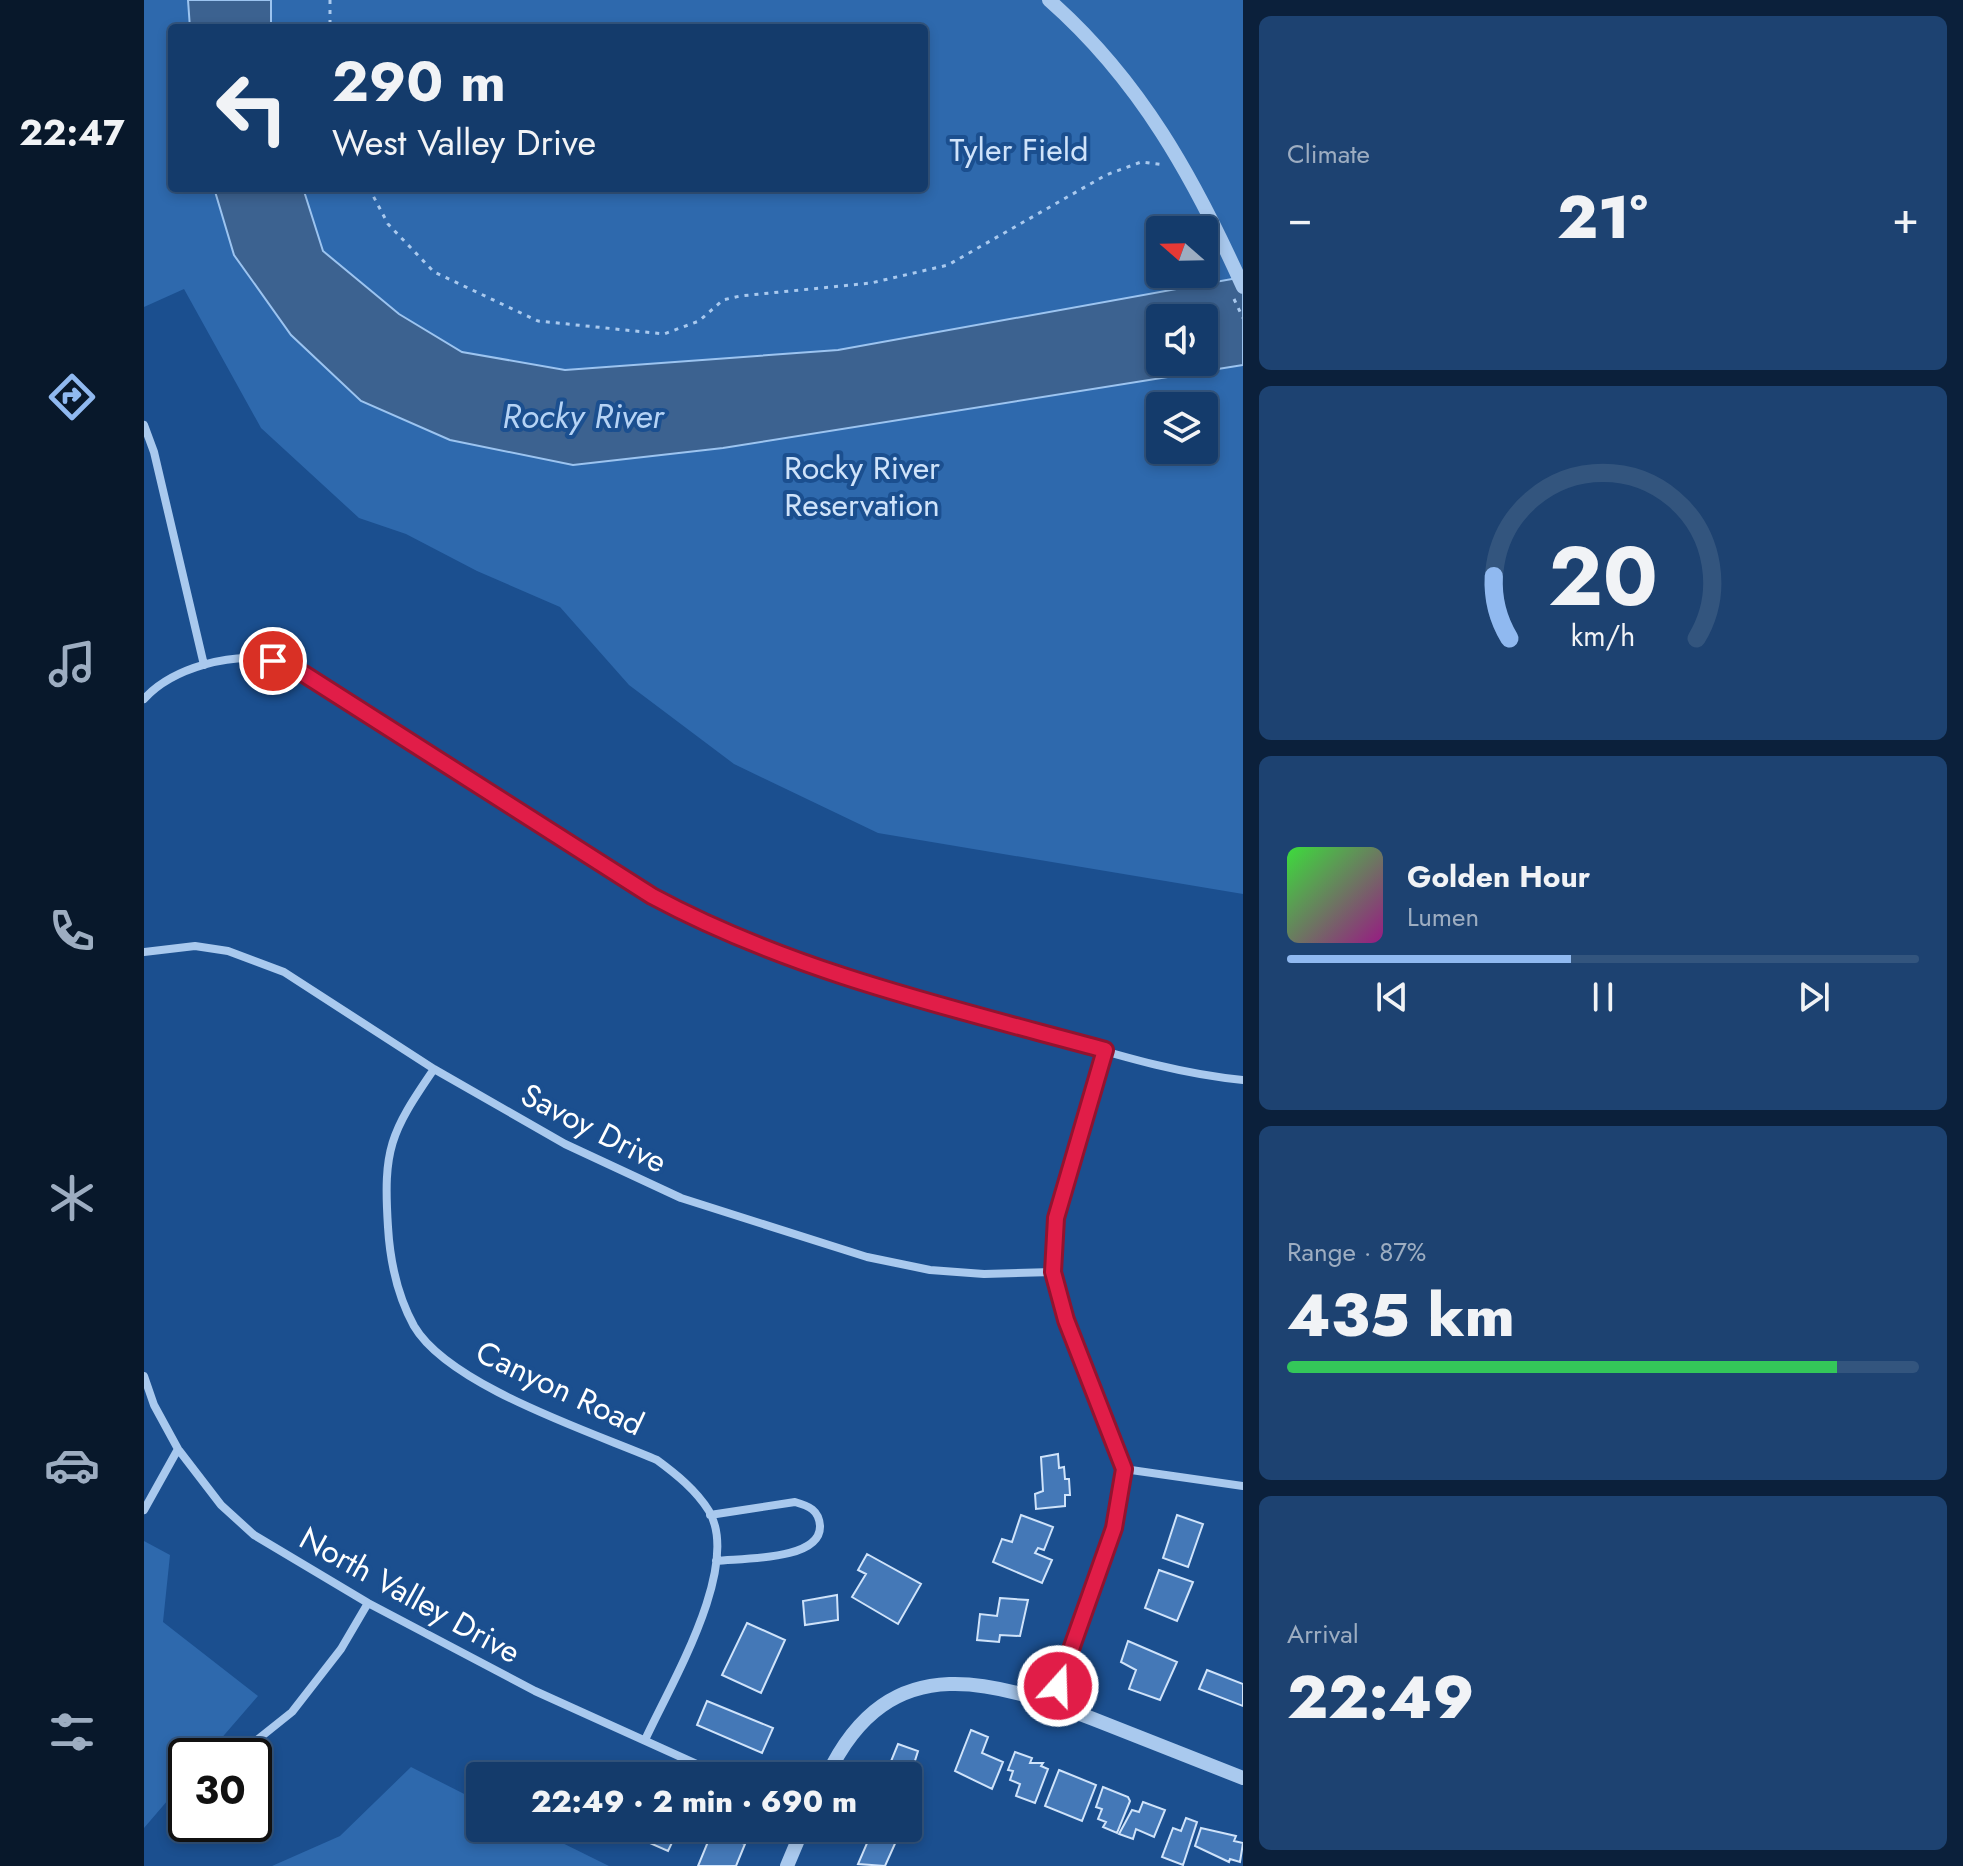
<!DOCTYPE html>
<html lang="en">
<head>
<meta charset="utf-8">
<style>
	body { margin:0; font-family:Jost,sans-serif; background:#1d4271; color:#f1f3f6; height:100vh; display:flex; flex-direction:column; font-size:30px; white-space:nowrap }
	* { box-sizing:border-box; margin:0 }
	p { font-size:26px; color:#9dadc1 }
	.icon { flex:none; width:44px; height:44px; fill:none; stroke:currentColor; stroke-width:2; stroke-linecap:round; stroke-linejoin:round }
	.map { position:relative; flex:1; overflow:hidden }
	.side { display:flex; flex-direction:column; gap:16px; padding:16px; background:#0b203b; width:720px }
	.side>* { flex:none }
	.guide { position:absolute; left:24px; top:24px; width:760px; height:168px; border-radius:8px; box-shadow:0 4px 12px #0003,0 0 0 2px #33557e; background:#143b6b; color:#f1f3f6; overflow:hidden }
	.needle { width:52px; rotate:290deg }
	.controls { position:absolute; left:1002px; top:216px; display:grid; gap:16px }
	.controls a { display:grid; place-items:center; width:72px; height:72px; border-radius:8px; background:#143b6b; box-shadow:0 4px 12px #0003,0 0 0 2px #33557e; font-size:40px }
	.speed { position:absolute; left:24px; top:1738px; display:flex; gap:16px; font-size:40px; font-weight:700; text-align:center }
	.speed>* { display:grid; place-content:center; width:104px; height:104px; border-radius:50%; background:#143b6b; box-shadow:0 4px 12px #0003,0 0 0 2px #33557e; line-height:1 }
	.speed .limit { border:4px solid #111; border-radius:12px; background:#fff; color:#111 }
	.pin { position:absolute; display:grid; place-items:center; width:68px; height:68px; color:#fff; margin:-34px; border:4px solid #fff; border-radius:50%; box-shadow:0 2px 8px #0007 }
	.me { position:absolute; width:88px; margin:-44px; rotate:20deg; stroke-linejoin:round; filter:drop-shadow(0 0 6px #0008) }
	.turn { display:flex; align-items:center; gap:28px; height:168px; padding:0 32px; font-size:36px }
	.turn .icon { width:104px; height:104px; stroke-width:2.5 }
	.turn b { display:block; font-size:56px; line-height:68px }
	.big { font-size:60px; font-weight:800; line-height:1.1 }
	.side .tile { flex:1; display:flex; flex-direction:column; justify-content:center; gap:12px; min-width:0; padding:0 28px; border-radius:12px; background:#1d4271 }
	.side .dial { align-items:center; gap:0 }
	.dial svg { height:208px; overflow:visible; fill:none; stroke:#33557e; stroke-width:7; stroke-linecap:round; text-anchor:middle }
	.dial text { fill:#f1f3f6; stroke:none }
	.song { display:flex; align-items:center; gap:24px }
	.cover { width:96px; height:96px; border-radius:12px; background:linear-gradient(135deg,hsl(120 70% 55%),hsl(310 70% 35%)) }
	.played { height:8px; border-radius:4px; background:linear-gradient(90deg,#90b9f0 45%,#33557e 45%) }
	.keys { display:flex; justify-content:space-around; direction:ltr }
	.heat { display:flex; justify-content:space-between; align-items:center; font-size:44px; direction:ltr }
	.charge { height:12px; border-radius:6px; background:linear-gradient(90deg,#34c759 87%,#33557e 0) }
	.trip { position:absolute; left:322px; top:1762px; width:456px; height:80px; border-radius:8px; background:#143b6b; box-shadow:0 4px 12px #0003,0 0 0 2px #33557e; font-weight:800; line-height:80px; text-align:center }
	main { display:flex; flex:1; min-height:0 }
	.tab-bar { display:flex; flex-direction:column; width:144px; justify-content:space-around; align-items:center; background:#08182b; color:#9dadc1 }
	.tab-bar .icon { width:56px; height:56px }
	.tab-bar .current { color:#90b9f0 }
	.tab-bar b { font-size:36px; color:#f1f3f6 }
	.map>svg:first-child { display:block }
</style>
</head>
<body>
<main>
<nav class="tab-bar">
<b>22:47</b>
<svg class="icon current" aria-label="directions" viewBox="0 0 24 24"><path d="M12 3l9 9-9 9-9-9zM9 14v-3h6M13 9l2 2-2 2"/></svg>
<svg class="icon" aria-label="music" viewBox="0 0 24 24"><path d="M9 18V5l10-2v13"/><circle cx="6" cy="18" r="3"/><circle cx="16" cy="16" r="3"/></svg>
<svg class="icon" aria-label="phone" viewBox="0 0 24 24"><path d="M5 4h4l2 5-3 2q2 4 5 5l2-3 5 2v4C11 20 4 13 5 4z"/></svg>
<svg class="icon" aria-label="climate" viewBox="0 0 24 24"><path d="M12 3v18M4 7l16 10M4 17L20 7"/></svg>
<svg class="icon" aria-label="car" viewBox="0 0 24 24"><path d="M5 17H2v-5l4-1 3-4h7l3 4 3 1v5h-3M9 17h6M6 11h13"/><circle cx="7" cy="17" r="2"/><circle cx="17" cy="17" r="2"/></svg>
<svg class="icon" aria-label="filters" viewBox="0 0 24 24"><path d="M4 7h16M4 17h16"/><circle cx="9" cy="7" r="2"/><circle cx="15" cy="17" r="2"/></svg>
</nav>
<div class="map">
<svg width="1099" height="1866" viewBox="0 0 1099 1866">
	<rect width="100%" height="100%" fill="#1b4f8f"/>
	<!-- green -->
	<path fill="#2e69ad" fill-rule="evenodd" d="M0,0H1099V894L734,833L590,764L485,685L416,607L333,571L262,534L215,518L117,428L40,289L0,307ZM28,28H780V188H28ZM1016,230H1060V274H1016ZM1016,318H1060V362H1016ZM1016,406H1060V450H1016Z
		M0,1541L26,1555L19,1622L114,1696L62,1756H42V1779L0,1828Z
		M267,1767L336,1802V1828H388L465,1866H128L196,1836Z"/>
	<!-- water -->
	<path fill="#3c6290" stroke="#9cc4f0" stroke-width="2" fill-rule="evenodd" d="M44,0H127V28H46Z
		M70,188H159L179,251L255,314L318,352L421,370L694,350L1099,277V365L579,448L429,465L306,440L217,401L147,335L90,255ZM1016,318H1060V362H1016Z"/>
	<!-- building -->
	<path fill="#4478b7" stroke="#cfe3fa" stroke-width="2" d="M914,1454L915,1468L920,1467L921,1479H925L926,1495H921V1506L892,1509L891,1494L899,1491L897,1457Z
		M877,1515L909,1527L900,1550L894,1548L891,1553L908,1560L898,1583L849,1562L858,1539L868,1542Z
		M1033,1515L1059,1524L1044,1567L1019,1558Z
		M723,1554L777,1584L754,1624L708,1597L722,1574L714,1570Z
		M1015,1570L1049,1582L1033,1621L1001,1608Z
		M693,1595L694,1620L661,1625L659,1601Z
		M856,1598L884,1600L876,1636L856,1635L855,1642L833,1640L836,1614L853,1616Z
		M603,1623L641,1640L617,1693L578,1675Z
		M984,1641L1033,1662L1016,1700L985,1689L992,1670L977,1662Z
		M1063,1670L1099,1684V1706L1055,1689Z
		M563,1701L629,1728L618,1753L553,1725Z
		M827,1730L844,1737L838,1753L859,1762L848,1789L811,1771Z
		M754,1744L774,1751L764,1783V1776H741Z
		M871,1752L888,1758L886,1763H899L897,1766L904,1769L891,1803L872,1796L876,1784L866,1780L869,1771L864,1770Z
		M915,1770L952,1785L938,1821L901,1806Z
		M959,1787L984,1797L986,1801L973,1833L959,1827L962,1822L954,1819L958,1809L952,1807Z
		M999,1802L1021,1810L1010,1837L992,1829L989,1839L975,1834L988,1810L995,1812Z
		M1042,1818L1053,1822L1039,1865L1018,1857L1029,1828L1037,1831Z
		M481,1828H535L524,1851L490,1836L488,1842L477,1837Z
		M725,1828H758L741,1866L714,1864L727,1834L723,1832Z
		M1057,1828L1092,1836L1090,1841L1099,1843L1096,1862L1086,1859L1085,1862L1051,1846Z
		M568,1832L601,1844L592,1866H554Z"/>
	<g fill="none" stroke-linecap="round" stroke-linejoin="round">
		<!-- path -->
		<path stroke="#a9c9ee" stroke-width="3" stroke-dasharray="4 6" stroke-linecap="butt" d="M186,0V28
			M225,188L244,224L290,272L394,321L520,334L555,321L579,300L596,296L727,283L804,265L962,175L997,162L1021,165
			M1090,299L1099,318"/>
		<!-- minor -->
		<path stroke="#a9c9ee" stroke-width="8" d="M0,425L10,452L60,665
			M0,699C28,668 89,651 130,661C140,664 150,670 160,674L508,896C625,959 752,992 880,1028C952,1048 1024,1073 1099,1080
			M0,952L51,946L84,951L140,972L290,1069L421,1144L537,1198L723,1257L786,1270L840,1274L909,1272
			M290,1069C246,1133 239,1149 244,1227C246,1261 253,1295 270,1326C305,1386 448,1432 513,1460C532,1474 552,1490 565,1511C598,1567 525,1687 501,1740
			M0,1376L10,1405L34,1449L77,1505L110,1535L224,1603L391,1691L579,1776
			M980,1469L1099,1486
			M0,1510L34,1449
			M566,1515L651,1502C665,1506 675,1510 676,1526C677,1561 597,1558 572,1561
			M908,1702L970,1528L980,1469L922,1320L909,1272L912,1218L961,1050
			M98,1752L148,1712L197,1649L224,1603"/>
		<!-- tertiary -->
		<path stroke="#a9c9ee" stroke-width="14" d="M905,0C996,80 1050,178 1099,287
			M683,1776C746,1643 853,1681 962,1724C1008,1742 1053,1760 1099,1778
			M643,1866L659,1828"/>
	</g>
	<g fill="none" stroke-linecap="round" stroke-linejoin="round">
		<!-- route casing -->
		<g stroke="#92132f" stroke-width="20">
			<path id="route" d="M129,661L160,674L508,896C649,972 807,1008 961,1050L912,1218L909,1272L922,1320L980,1469L970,1528L914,1686"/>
		</g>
		<!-- route -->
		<use href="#route" stroke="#e11d48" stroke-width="14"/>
	</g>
	<g text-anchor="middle" stroke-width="8" stroke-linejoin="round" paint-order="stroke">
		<!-- park labels -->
		<g font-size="32" fill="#cfe3fa" stroke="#1b4f8f">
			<text x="875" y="161">Tyler Field</text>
			<text x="718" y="479">Rocky River<tspan x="718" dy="37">Reservation</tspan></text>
		</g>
		<!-- street labels -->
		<g font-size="32" fill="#fff" stroke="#1b4f8f">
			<text transform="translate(450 1128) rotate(27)" y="11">Savoy Drive</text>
			<text transform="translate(416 1388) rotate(25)" y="11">Canyon Road</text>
			<text transform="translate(266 1595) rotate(29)" y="11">North Valley Drive</text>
		</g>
		<!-- water labels -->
		<g font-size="34" font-style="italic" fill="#b5d3f5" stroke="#1b4f8f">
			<text x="439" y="428">Rocky River</text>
		</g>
	</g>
</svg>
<div class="controls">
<a><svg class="needle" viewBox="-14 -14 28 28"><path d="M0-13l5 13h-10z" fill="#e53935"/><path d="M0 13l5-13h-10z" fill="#9dadc1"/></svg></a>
<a><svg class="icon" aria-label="sound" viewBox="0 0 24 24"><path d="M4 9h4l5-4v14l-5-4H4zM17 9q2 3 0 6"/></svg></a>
<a><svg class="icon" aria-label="layers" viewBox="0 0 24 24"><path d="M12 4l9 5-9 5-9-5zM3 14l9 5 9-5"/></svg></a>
</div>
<div class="speed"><div class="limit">30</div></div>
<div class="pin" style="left:129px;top:661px;background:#d93025"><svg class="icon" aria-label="arrive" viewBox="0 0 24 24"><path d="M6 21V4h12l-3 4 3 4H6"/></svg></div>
<svg class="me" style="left:914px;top:1686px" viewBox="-20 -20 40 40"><circle r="17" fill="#e11d48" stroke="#fff" stroke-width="3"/><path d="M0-11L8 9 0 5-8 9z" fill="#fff"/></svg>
<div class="trip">22:49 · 2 min · 690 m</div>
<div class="guide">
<div class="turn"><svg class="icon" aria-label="left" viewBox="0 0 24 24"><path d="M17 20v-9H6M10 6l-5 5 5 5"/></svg><div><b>290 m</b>West Valley Drive</div></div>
</div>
</div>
<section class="side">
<div class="tile"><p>Climate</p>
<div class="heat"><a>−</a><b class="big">21°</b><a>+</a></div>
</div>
<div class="tile dial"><svg viewBox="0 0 100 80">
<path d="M14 69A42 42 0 1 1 86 69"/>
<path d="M14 69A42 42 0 0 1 8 45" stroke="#90b9f0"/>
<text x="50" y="56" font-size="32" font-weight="700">20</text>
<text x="50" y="72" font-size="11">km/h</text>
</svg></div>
<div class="tile">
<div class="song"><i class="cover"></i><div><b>Golden Hour</b><p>Lumen</p></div></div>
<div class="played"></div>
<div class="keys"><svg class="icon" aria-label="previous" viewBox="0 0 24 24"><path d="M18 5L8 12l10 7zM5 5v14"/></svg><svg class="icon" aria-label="pause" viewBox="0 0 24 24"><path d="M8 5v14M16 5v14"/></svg><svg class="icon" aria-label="next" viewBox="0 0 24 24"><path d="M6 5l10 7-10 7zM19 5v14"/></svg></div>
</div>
<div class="tile"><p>Range · 87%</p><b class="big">435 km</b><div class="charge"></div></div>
<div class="tile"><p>Arrival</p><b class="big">22:49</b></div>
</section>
</main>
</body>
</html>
